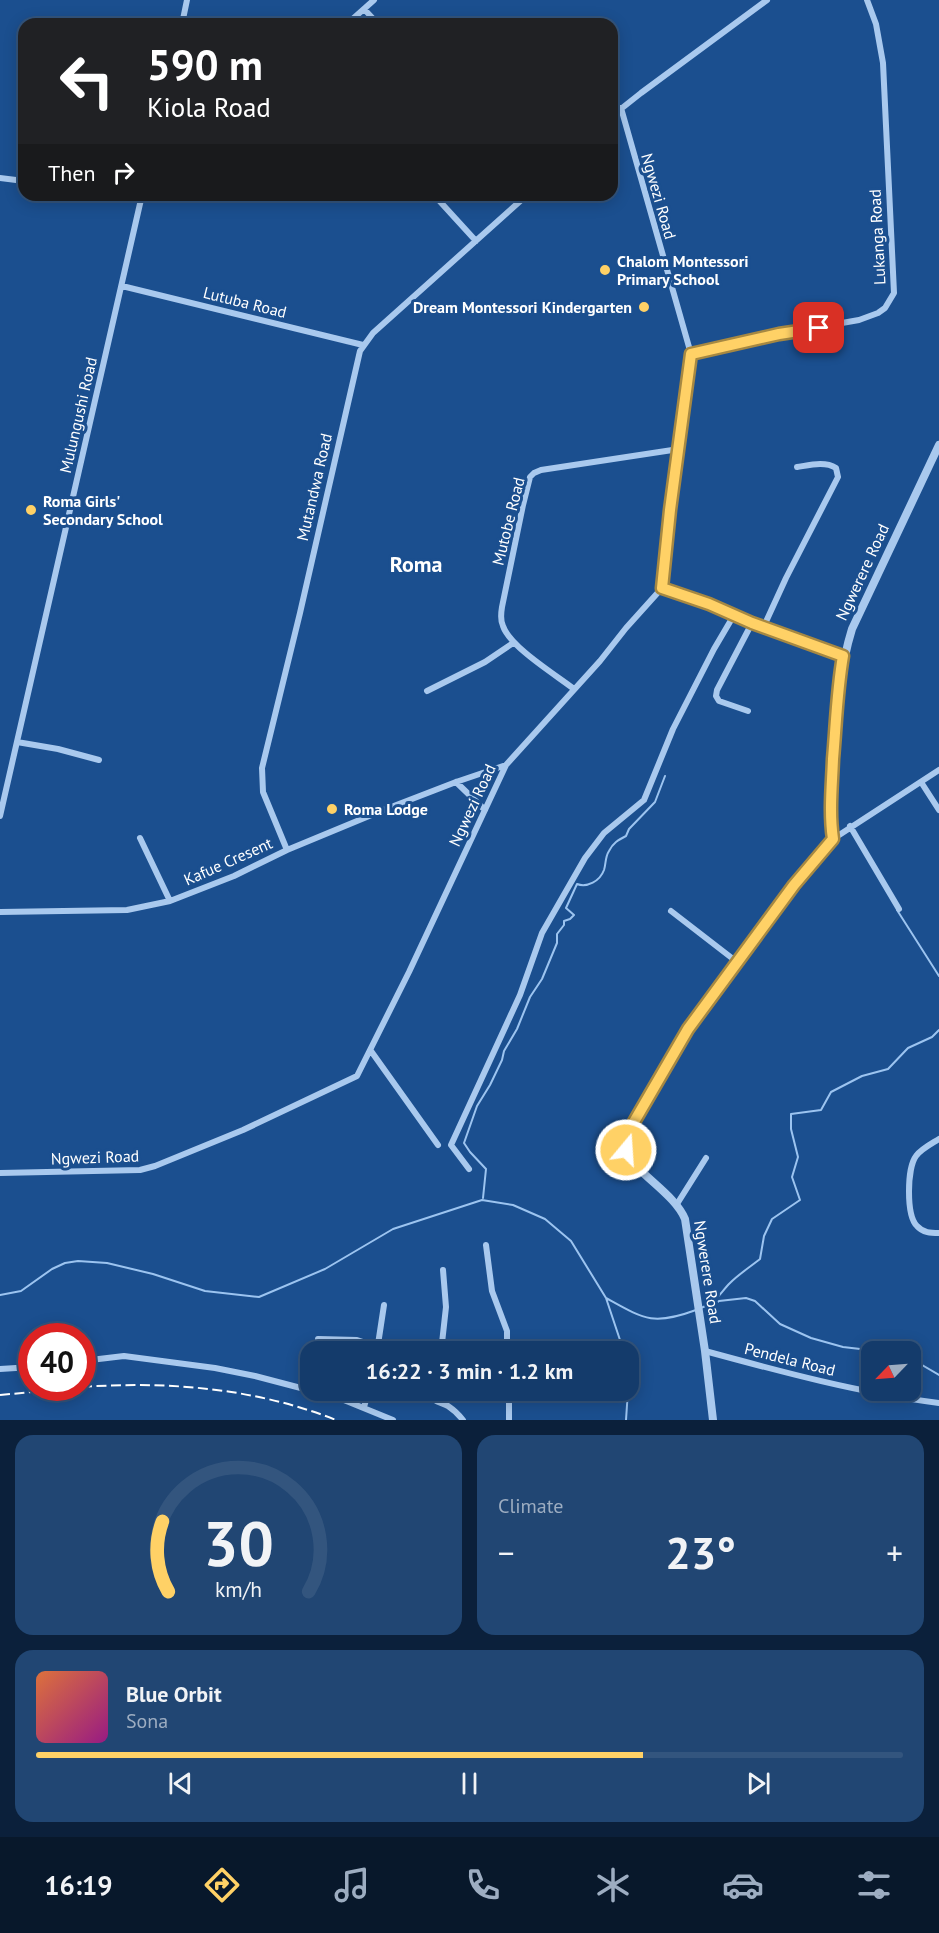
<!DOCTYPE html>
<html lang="en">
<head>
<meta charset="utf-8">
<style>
	body { margin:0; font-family:"PT Sans",sans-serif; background:#214673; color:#f1f3f6; height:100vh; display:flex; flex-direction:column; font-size:22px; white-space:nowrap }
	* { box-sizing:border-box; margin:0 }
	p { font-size:20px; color:#9dadc1 }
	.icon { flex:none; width:33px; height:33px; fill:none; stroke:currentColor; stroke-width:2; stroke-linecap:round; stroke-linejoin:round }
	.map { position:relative; height:1420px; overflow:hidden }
	.panel { display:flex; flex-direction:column; gap:15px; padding:15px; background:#0b203b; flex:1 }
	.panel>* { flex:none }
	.guide { position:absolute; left:18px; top:18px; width:600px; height:183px; border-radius:18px; box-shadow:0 3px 15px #0003,0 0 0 2px #33557e; background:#202124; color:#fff; overflow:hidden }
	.needle { width:39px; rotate:245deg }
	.tools { position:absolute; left:861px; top:1341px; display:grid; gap:12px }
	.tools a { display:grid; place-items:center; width:60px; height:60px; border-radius:12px; background:#143b6b; box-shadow:0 3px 15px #0003,0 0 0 2px #33557e; font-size:30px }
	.speed { position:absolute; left:18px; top:1323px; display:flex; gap:12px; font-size:30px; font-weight:700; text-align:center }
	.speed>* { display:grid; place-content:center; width:78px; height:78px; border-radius:50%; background:#143b6b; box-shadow:0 3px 15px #0003,0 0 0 2px #33557e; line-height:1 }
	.speed .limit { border:9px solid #d22; background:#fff; color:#111 }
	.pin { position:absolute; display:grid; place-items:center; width:51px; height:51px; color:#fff; margin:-26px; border-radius:12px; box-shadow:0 3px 9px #0006 }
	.me { position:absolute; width:66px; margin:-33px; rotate:18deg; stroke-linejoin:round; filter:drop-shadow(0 0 4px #0008) }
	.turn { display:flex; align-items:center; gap:21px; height:126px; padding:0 30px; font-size:27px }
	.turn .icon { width:78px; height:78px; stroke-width:2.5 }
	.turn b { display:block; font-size:42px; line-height:51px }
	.then { display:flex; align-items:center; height:57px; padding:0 30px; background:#0003; gap:12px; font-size:22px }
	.big { font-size:45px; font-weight:600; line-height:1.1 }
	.panel .card { flex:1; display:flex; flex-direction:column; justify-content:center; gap:9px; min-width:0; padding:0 21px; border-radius:18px; background:#214673 }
	.panel .dial { align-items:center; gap:0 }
	.dial svg { height:156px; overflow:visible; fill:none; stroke:#33557e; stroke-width:7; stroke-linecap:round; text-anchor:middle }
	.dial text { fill:#f1f3f6; stroke:none }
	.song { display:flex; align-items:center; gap:18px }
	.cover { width:72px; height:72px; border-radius:9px; background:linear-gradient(135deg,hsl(20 70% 55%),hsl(310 70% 35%)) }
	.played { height:6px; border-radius:3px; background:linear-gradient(90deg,#ffd166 70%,#33557e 70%) }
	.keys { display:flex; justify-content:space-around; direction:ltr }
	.heat { display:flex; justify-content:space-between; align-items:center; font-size:33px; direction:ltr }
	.panel .tiles { flex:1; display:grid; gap:15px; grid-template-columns:1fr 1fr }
	.card:last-child { grid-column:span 2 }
	.trip { position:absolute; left:300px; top:1341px; width:339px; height:60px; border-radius:18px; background:#143b6b; box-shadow:0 3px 15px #0003,0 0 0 2px #33557e; font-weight:600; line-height:60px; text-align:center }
	.tab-bar { display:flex; height:96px; justify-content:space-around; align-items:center; background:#08182b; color:#9dadc1 }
	.tab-bar .icon { width:42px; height:42px }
	.tab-bar .active { color:#ffd166 }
	.tab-bar b { font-size:27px; color:#f1f3f6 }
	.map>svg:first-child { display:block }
</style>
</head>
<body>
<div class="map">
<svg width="939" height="1420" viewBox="0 0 939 1420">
	<rect width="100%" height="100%" fill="#1b4f8f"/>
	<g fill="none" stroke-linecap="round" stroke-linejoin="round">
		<!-- stream -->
		<path stroke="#9cc4f0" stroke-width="2" d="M897,910L939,976
			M483,1198L486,1169L470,1152L464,1143L477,1106L490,1085L502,1060L504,1051L517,1029L530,997L542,979L557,943V934L564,925V921L570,919L574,915L566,908L577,884C587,888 600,881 604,870C606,864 605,857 609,851C613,843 618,840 626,836L629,829L655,802L665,776
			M0,1295L21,1291L52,1269L65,1263L78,1261L107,1263L153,1274L205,1291L259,1297L325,1269L393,1229L482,1200L513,1205L545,1219L571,1241L606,1298L624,1352
			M606,1298C644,1319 653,1326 696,1310
			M709,1306L711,1307L719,1301L746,1298L755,1301L780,1324L811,1338L843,1347L869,1350L883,1347L899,1352
			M701,1308C715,1304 720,1293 730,1283C739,1274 750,1267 760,1259L764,1236L772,1219L800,1200L792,1177L798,1157L791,1129V1114L821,1110L831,1092L862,1076L888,1069L908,1048L932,1037L939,1030
			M910,1358L939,1375
			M628,1372V1383
			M626,1420L628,1390"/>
		<!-- minor -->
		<path stroke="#a9c9ee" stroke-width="6" d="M364,9L378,24
			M182,24L187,0
			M347,24L374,0
			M612,116L641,93L767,0
			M0,178L24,181
			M434,195L476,241
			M122,286L363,345
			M691,354L779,334L859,320L878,313L885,308L894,293L883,63L876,24L867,0
			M662,588C724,608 782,635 843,656
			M764,626L786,578L838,477L836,468C825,461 810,465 797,467
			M574,689C556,675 510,647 503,626C500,620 501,613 502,607L523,505L530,477L534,473L541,470L679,449
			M427,691L485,662L513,643
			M748,711L719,701L716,696L717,690L752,623
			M17,742L58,749L99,760
			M456,782L485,810
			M921,782L939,810
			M0,816L142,195
			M850,826L899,909
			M140,838L170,901
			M833,839L939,770
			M287,850L263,792L262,768L300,613L360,351L373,333L527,195
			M671,911L737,962
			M0,912L127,910L170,901L234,876L287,850L386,809L456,782L506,765
			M371,1051L438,1145
			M939,1139C931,1144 921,1149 916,1156C907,1168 906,1215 917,1226C923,1233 931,1233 939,1233
			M469,1169L451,1145L520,995L542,933L585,858L604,833L644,800L673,729L714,649L734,615
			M0,1173L140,1170L155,1166L243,1130L357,1076L409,972L506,765L600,661L626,628L662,588L670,510L691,354L621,108
			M677,1204L706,1158
			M486,1245L492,1291L507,1331V1352
			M318,1339L357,1340L378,1347L401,1352
			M377,1351L384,1305
			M705,1351C782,1372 860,1393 939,1403
			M441,1352L446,1307L443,1270
			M82,1361L124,1356L215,1368L255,1376L339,1398L393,1420
			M0,1369L32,1367
			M431,1390C431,1402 440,1402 448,1406C454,1410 459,1415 463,1420
			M364,1407L369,1390
			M509,1420V1390"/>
		<!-- tertiary -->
		<path stroke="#a9c9ee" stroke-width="8" d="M713,1420L705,1351L685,1219C674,1192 631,1171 626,1149C624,1143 626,1139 627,1134L688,1029L794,885L833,839C829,811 832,783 834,756C837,712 839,671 852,629L939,445"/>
		<!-- rail -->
		<path stroke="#fff" stroke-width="2" stroke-dasharray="10 4.5" stroke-linecap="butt" d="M82,1387C168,1381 255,1388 336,1420
			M0,1395L74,1388"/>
	</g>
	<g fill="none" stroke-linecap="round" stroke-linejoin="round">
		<!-- route casing -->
		<g stroke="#a68842" stroke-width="15">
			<path id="route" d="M626,1150L625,1143L627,1134L688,1029L794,885L833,839C829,812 832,786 833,759C836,725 837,690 843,656L752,623L709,604L662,588L670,510L691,354L779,334L819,328"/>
		</g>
		<!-- route -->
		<use href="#route" stroke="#ffd166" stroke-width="10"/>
	</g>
	<!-- markers -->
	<g fill="#ffd166" stroke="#1b4f8f" stroke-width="2">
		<circle cx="605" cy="270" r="6"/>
		<circle cx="644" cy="307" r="6"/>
		<circle cx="31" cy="510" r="6"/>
		<circle cx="332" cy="809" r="6"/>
	</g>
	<g text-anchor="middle" stroke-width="6" stroke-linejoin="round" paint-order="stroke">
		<!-- street labels -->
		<g font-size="16" fill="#fff" stroke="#1b4f8f">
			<text transform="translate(659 196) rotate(74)" y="6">Ngwezi Road</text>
			<text transform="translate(877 237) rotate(-93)" y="6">Lukanga Road</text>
			<text transform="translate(245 302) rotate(14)" y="6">Lutuba Road</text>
			<text transform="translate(78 415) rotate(-77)" y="6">Mulungushi Road</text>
			<text transform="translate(314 487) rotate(-77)" y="6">Mutandwa Road</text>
			<text transform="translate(508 521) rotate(-76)" y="6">Mutobe Road</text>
			<text transform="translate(862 572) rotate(-65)" y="6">Ngwerere Road</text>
			<text transform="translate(472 805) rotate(-65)" y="6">Ngwezi Road</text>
			<text transform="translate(228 861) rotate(-24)" y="6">Kafue Cresent</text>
			<text transform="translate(95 1157) rotate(-2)" y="6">Ngwezi Road</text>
			<text transform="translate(708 1272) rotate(81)" y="6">Ngwerere Road</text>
			<text transform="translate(790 1359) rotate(14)" y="6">Pendela Road</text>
		</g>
		<!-- poi labels -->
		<g font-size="16" font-weight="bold" fill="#fff" stroke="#1b4f8f" text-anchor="start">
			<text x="617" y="267">Chalom Montessori<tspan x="617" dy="18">Primary School</tspan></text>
			<text x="632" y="313" text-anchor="end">Dream Montessori Kindergarten</text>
			<text x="43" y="507">Roma Girls'<tspan x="43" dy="18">Secondary School</tspan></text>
			<text x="344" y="815">Roma Lodge</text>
		</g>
		<!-- district labels -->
		<g font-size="22" font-weight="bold" fill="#fff" stroke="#1b4f8f">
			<text x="416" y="572">Roma</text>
		</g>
	</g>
</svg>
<div class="tools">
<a><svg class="needle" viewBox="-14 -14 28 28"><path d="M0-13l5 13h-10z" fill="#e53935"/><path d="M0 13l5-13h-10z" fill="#9dadc1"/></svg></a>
</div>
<div class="speed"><div class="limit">40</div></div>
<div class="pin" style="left:819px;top:328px;background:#d93025"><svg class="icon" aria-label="arrive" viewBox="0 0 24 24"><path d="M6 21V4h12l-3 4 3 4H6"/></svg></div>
<svg class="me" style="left:626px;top:1150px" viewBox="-20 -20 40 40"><circle r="17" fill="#ffd166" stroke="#fff" stroke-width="3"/><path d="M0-11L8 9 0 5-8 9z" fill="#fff"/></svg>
<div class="trip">16:22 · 3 min · 1.2 km</div>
<div class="guide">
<div class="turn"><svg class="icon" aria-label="left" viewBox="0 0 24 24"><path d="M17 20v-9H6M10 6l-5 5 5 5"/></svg><div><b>590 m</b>Kiola Road</div></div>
<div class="then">Then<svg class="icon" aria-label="right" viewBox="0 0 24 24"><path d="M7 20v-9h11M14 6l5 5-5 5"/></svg></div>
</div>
</div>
<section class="panel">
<div class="tiles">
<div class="card dial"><svg viewBox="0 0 100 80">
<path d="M14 69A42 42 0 1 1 86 69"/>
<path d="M14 69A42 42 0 0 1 11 33" stroke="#ffd166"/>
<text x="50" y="56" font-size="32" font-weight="700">30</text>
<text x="50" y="72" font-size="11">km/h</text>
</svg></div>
<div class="card"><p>Climate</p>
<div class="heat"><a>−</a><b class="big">23°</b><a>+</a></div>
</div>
<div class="card">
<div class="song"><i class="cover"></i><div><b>Blue Orbit</b><p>Sona</p></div></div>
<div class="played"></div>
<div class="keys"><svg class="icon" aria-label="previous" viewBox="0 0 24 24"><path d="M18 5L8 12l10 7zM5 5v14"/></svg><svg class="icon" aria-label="pause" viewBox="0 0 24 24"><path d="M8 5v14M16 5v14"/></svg><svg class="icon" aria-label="next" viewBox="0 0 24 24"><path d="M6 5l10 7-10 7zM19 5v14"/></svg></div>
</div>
</div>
</section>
<nav class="tab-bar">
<b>16:19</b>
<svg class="icon active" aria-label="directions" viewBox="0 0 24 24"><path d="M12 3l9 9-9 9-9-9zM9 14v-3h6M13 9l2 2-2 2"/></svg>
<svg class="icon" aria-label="music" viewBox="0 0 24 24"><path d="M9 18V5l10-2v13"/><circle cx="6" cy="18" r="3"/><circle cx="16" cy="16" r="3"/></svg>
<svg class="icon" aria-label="phone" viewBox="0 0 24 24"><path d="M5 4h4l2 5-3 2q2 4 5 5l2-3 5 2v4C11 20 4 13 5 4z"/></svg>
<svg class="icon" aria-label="climate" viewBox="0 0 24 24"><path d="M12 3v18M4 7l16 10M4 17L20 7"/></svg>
<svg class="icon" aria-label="car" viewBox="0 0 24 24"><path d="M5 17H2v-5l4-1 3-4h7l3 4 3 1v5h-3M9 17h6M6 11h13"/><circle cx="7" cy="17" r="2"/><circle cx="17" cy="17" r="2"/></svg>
<svg class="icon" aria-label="filters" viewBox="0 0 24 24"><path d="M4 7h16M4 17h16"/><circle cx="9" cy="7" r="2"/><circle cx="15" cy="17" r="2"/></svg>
</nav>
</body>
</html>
